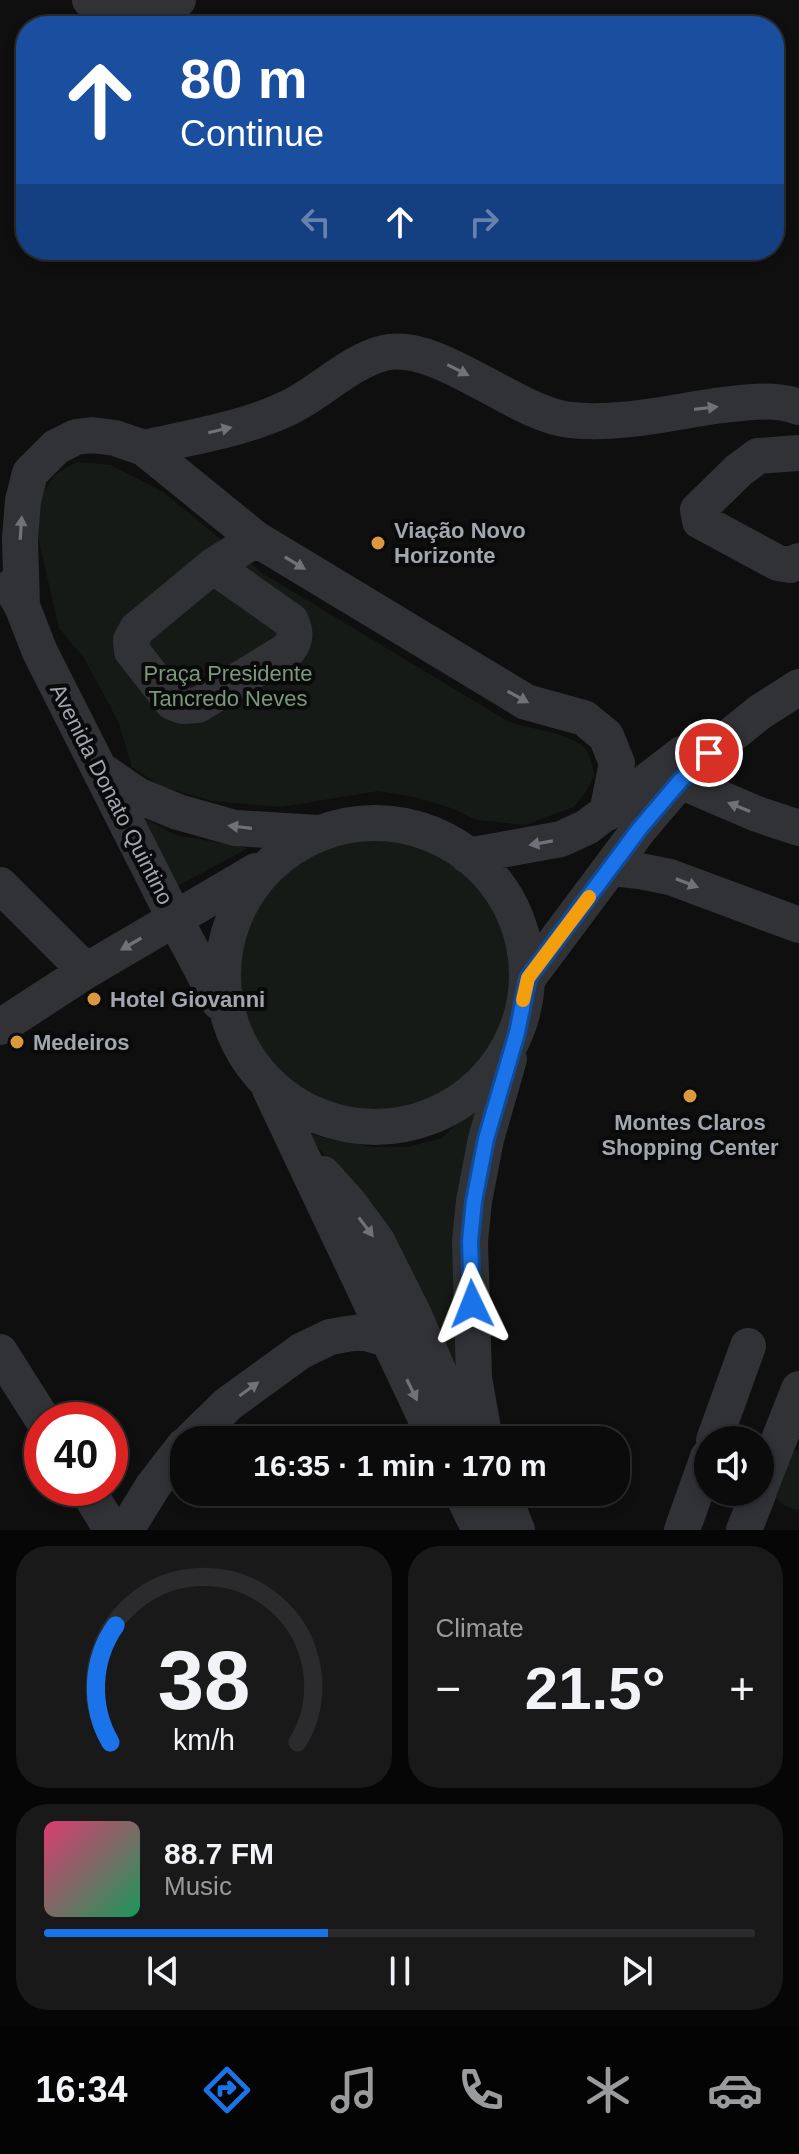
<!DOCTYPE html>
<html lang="en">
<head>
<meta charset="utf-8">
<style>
	body { margin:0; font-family:Arial,sans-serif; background:#19191a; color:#f1f3f6; height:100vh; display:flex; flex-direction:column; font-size:30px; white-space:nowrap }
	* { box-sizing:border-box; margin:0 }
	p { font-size:26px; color:#9a9b9d }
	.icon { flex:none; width:44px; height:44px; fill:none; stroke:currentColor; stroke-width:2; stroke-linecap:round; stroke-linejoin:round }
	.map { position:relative; height:1530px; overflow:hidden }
	.sheet { display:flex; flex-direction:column; gap:16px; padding:16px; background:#060607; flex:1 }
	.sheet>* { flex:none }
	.banner { position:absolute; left:16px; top:16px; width:768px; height:244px; border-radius:32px; box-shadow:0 4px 12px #0003,0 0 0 2px #2b2b2d; background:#1a4fa0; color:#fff; overflow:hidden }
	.fabs { position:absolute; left:694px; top:1426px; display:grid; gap:16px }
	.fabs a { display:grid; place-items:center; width:80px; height:80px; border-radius:50%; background:#0b0b0c; box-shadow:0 4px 12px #0003,0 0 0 2px #2b2b2d; font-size:40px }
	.speed { position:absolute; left:24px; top:1402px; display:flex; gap:16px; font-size:40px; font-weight:700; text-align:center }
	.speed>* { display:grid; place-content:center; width:104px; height:104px; border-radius:50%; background:#0b0b0c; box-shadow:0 4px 12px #0003,0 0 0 2px #2b2b2d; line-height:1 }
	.speed .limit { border:12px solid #d22; background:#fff; color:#111 }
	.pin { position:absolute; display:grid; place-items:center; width:68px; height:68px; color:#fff; margin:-34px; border:4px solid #fff; border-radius:50%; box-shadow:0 2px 8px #0007 }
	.me { position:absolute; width:88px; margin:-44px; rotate:358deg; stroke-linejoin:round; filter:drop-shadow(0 0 6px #0008) }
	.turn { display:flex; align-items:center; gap:28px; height:168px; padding:0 32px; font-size:36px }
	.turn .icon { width:104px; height:104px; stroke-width:2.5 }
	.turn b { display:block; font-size:56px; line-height:68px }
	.lanes { display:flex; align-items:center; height:76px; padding:0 32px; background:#0003; justify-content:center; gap:40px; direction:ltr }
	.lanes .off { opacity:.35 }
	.big { font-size:60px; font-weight:600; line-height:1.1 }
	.sheet .card { flex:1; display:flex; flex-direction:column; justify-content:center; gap:12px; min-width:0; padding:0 28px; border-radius:32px; background:#19191a }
	.sheet .dial { align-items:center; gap:0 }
	.dial svg { height:208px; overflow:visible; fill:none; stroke:#2b2b2d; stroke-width:7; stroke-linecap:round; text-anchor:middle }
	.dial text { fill:#f1f3f6; stroke:none }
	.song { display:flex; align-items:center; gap:24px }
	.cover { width:96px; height:96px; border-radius:12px; background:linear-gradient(135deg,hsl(340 70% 55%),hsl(150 70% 35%)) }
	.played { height:8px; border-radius:4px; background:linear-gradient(90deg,#1a73e8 40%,#2b2b2d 40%) }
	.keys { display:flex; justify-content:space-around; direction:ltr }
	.heat { display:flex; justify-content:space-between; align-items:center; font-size:44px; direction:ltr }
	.sheet .tiles { flex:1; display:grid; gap:16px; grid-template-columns:1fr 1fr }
	.card:last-child { grid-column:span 2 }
	.trip { position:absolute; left:170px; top:1426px; width:460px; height:80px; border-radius:32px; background:#0b0b0c; box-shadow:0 4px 12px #0003,0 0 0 2px #2b2b2d; font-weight:600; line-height:80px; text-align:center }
	.tab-bar { display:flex; height:128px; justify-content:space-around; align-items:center; background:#040405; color:#9a9b9d }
	.tab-bar .icon { width:56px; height:56px }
	.tab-bar .on { color:#1a73e8 }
	.tab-bar b { font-size:36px; color:#f1f3f6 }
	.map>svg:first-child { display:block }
</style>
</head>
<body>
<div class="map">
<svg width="799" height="1530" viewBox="0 0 799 1530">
	<rect width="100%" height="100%" fill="#0f0f10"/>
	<!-- green -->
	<path fill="#161a16" d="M77,462L111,465L163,492L262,573L509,722C530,729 573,733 586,750C591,756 592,768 595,775L585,793L573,807L526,825L476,820L451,808L414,797L378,791L281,807L212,801L161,786L132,767L118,721L84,658L59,628L38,537L41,495L56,474Z
		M132,812L176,835L248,848L176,887Z
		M236 975a137 137 0 1 1 274 0a137 137 0 1 1-274 0Z
		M478,1103L465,1390L345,1179L304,1131L327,1139L374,1147H408L442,1138Z
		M799,1450V1510C787,1508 780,1504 773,1494L788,1452Z"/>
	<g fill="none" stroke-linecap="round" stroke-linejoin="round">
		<!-- minor -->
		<path stroke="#313235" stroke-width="36" d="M90,0C125,23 142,14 178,0
			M144,448C193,437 245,429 290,407C322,391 349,362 384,353C437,340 515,414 570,420C618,425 668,413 715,406C743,403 772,397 799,407
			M799,453L758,456L739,470L698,510L700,521L778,563L790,565L799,561
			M213,566L291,621C296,633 296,639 289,649L198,705L183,706L172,702L132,651L131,640L137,629L213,566L256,539
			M11,587L22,606L40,652L175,919L219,1002
			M22,606L20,539L23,501L30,473L56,447L76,437L92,435L115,438L144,448L256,539L526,702L584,718L606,736L617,763L607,813
			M101,770L137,795L178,812L235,828L318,833
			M680,781L757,814L799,828
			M223 975a152 152 0 1 1 304 0a152 152 0 1 1-304 0Z
			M468,856L561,839L587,827L682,754
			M611,868L640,871L670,877L799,925
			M0,885L86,971
			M528,978L640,828L680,781L709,753L760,712L799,687
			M0,1027L86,971L256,871
			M269,1087L436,1440
			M323,1174L349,1203L377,1241L414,1315L443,1382L458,1440
			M0,1352L43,1420
			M191,1440L228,1404L301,1351L330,1337L347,1334L362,1332L387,1339
			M485,1440L474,1378L470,1241L474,1201L486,1139L509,1059
			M714,1440L748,1346
			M86,1488L112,1530
			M760,1488L799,1389
			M461,1492L480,1530
			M502,1492L517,1530
			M126,1530L153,1486L184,1446
			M682,1530L708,1457
			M744,1530L759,1492"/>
	</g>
	<!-- one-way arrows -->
	<defs><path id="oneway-solid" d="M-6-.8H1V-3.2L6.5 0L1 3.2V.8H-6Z" transform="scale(2)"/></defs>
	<g fill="#6f7278">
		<use href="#oneway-solid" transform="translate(458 370) rotate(27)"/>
		<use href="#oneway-solid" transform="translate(706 408) rotate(-7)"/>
		<use href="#oneway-solid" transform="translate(220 430) rotate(-13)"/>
		<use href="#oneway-solid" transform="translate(21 528) rotate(-86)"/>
		<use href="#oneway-solid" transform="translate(295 563) rotate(31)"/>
		<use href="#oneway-solid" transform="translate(518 697) rotate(29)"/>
		<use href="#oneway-solid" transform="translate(739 807) rotate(-158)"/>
		<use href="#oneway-solid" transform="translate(240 827) rotate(-173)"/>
		<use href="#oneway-solid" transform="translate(541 843) rotate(170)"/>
		<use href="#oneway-solid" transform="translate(687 883) rotate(21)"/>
		<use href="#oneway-solid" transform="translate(131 944) rotate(150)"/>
		<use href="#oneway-solid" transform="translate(366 1227) rotate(53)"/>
		<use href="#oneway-solid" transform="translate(249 1389) rotate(-36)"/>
		<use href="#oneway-solid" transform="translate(412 1390) rotate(64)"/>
	</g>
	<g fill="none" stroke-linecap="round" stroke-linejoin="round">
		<!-- route casing -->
		<g stroke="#114b97" stroke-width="20">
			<path id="route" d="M472,1304L470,1241L474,1201L486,1139L517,1033L528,978L640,828L680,781L709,753"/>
		</g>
		<!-- route -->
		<use href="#route" stroke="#1a73e8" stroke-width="14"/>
		<!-- slow -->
		<path stroke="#f59e0b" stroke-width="14" d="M523,1000L528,978L589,897"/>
	</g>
	<!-- markers -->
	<g fill="#da993d" stroke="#0a0a0b" stroke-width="3">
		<circle cx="378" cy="543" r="8"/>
		<circle cx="94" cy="999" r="8"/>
		<circle cx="17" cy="1042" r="8"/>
		<circle cx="690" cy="1096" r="8"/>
	</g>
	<g text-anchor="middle" stroke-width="8" stroke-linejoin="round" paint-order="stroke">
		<!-- poi labels -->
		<g font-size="22" font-weight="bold" fill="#a2a7af" stroke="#0a0a0b" text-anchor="start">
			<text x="394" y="538">Viação Novo<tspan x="394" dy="25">Horizonte</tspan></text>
			<text x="110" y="1007">Hotel Giovanni</text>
			<text x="33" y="1050">Medeiros</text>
			<text x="690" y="1130" text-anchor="middle">Montes Claros<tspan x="690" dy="25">Shopping Center</tspan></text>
		</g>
		<!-- park labels -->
		<g font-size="22" fill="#7b987b" stroke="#0a0a0b">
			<text x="228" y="681">Praça Presidente<tspan x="228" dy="25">Tancredo Neves</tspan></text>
		</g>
		<!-- street labels -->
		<g font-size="22" fill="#a2a7af" stroke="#0a0a0b">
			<text transform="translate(112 794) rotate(63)" y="8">Avenida Donato Quintino</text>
		</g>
	</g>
</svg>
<div class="fabs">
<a><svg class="icon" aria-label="sound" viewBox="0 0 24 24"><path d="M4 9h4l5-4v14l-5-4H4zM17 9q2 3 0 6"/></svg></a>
</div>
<div class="speed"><div class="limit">40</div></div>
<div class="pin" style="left:709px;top:753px;background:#d93025"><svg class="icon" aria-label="arrive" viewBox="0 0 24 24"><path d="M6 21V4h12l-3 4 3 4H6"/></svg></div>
<svg class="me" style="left:472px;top:1304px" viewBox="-20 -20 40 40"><path d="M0-17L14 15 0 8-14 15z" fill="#1a73e8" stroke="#fff" stroke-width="4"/></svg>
<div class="trip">16:35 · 1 min · 170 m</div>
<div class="banner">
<div class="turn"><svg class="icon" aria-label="ahead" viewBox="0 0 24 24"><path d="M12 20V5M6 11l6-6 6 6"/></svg><div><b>80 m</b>Continue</div></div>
<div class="lanes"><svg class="icon off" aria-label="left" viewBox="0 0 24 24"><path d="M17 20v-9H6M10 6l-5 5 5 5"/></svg><svg class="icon" aria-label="ahead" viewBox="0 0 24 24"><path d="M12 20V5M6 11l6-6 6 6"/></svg><svg class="icon off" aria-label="right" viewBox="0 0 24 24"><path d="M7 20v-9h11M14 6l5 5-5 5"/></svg></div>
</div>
</div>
<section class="sheet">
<div class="tiles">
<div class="card dial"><svg viewBox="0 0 100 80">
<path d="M14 69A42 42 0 1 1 86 69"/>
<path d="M14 69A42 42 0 0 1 16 24" stroke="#1a73e8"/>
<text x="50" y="56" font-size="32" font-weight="700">38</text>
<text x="50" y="72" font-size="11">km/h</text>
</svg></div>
<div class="card"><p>Climate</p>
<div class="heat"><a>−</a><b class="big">21.5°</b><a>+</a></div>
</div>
<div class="card">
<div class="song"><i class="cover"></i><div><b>88.7 FM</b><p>Music</p></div></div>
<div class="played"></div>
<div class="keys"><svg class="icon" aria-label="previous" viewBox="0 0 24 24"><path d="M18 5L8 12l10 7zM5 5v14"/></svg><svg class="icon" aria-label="pause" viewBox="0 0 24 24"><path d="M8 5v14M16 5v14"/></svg><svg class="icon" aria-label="next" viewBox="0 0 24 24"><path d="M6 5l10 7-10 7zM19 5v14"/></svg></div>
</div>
</div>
</section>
<nav class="tab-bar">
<b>16:34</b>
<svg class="icon on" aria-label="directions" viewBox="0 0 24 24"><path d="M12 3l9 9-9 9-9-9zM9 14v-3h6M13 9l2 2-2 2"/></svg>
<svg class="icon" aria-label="music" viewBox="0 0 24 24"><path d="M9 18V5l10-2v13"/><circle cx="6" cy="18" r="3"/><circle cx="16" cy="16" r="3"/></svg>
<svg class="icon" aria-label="phone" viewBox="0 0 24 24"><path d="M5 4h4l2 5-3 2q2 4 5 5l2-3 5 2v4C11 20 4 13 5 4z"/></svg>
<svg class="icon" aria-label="climate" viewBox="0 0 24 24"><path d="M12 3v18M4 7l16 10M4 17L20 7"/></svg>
<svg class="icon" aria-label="car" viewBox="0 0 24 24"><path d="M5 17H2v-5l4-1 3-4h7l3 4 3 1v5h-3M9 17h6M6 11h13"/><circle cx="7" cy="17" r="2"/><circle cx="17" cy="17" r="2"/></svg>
</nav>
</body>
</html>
